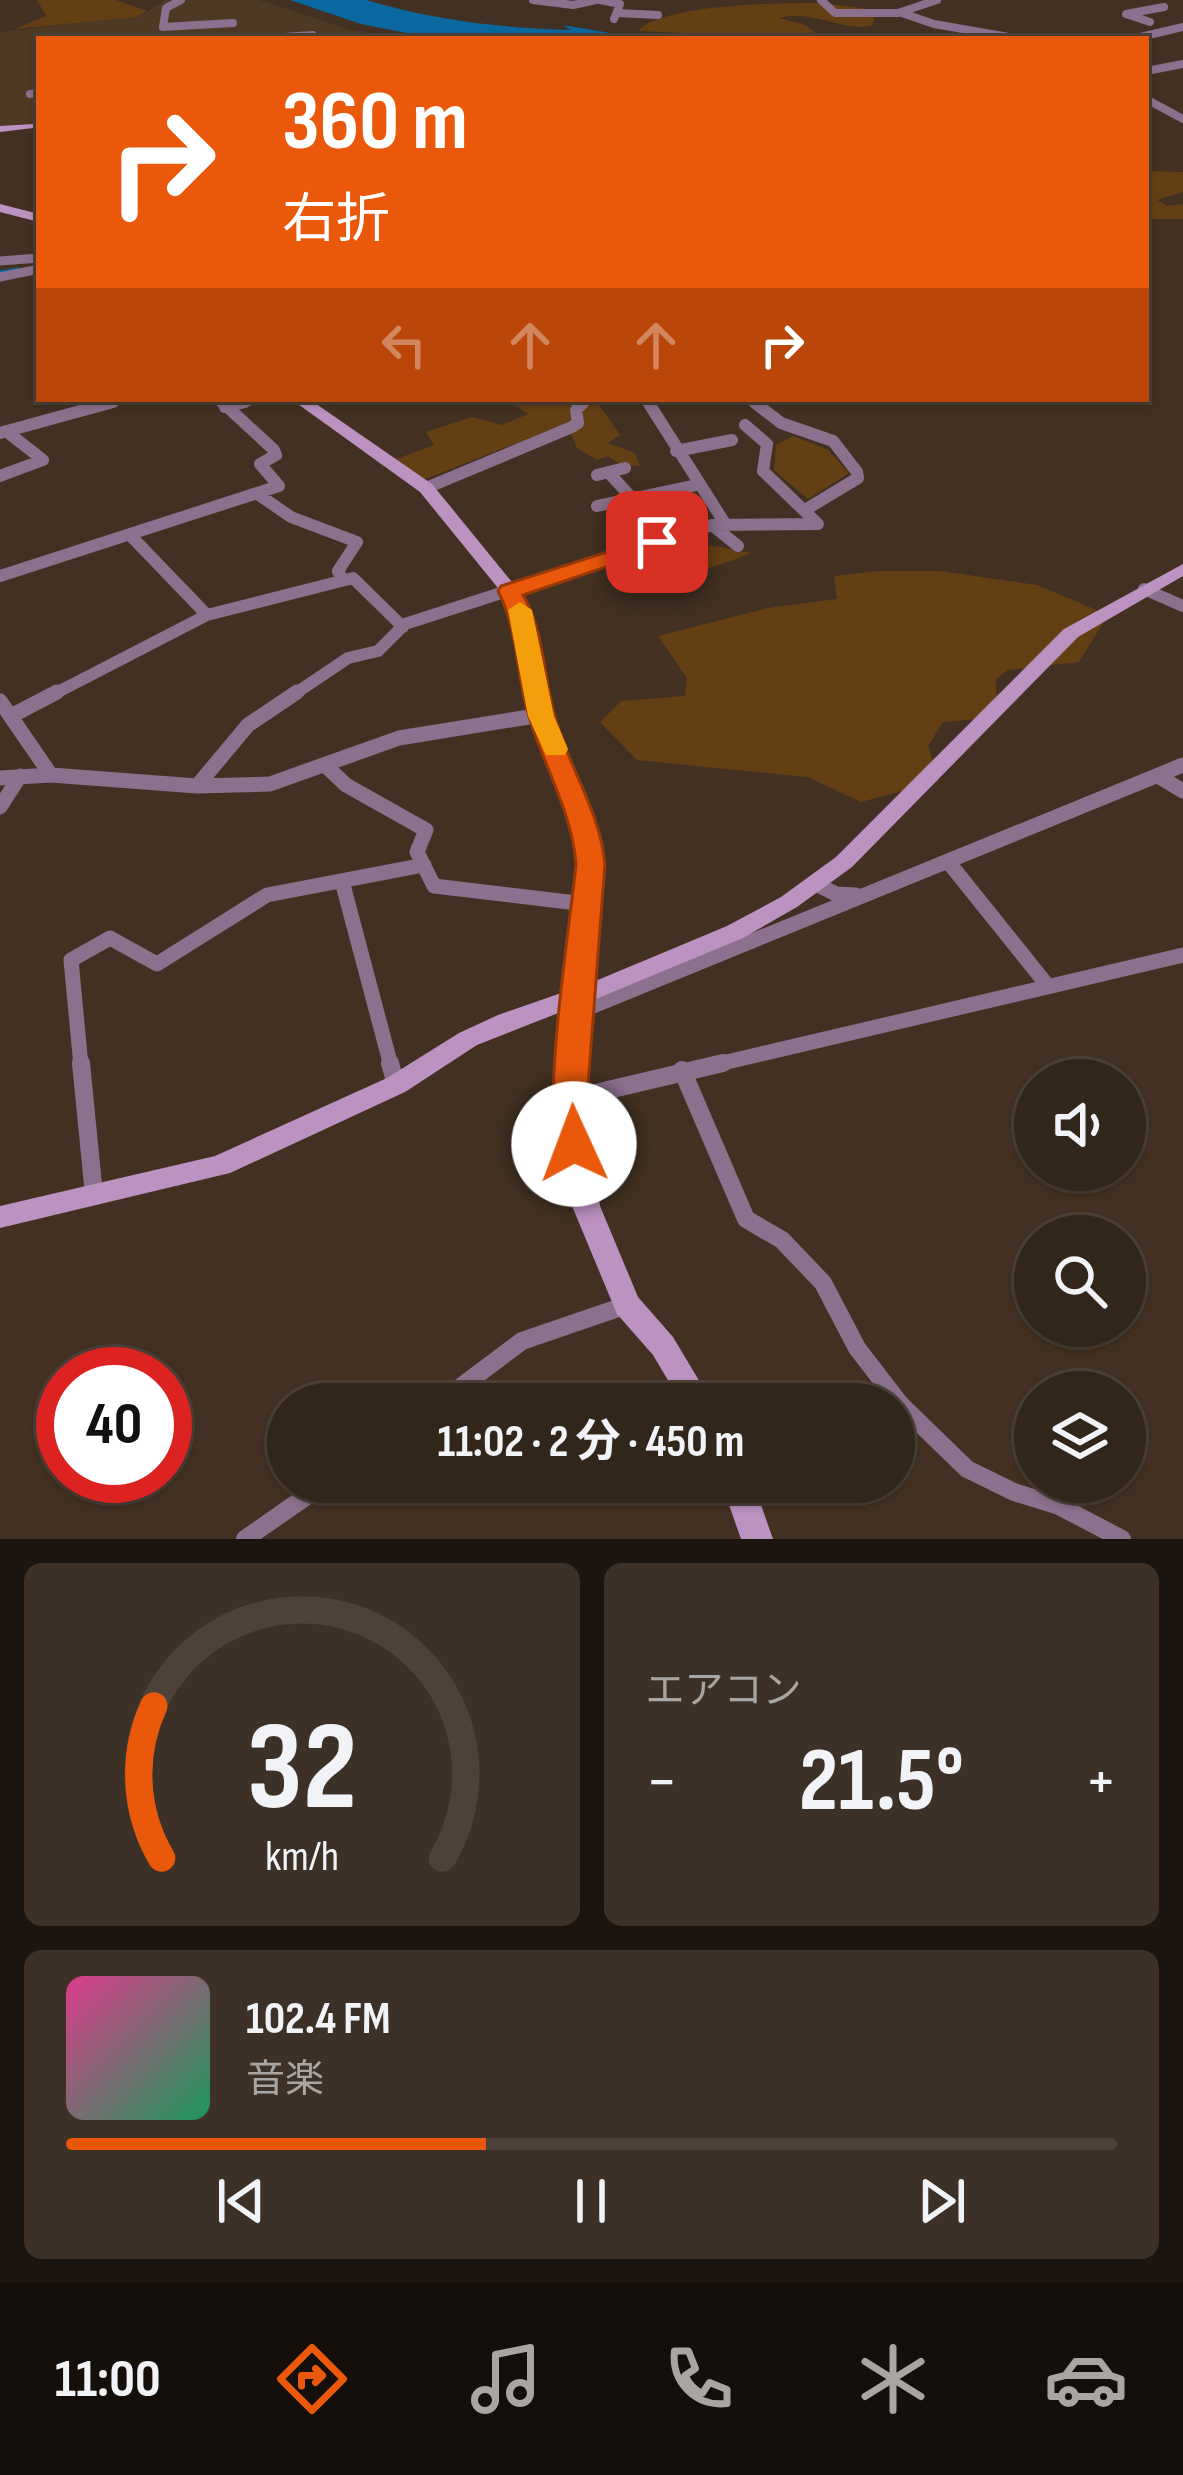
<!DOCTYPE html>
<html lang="ja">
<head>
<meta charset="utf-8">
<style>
	body { margin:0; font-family:"Sofia Sans Condensed","Noto Sans JP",sans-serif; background:#3d3127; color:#f1f3f6; height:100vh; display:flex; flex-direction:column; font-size:45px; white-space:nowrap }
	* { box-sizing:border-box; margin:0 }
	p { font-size:39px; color:#a8a5a2 }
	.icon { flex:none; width:66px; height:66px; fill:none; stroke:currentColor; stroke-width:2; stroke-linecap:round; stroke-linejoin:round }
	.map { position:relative; height:1539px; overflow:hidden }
	.details { display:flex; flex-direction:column; gap:24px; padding:24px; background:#1c140e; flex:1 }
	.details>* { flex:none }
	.banner { position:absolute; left:36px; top:36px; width:1113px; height:366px; border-radius:0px; box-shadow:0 3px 9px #0004,0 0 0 3px #4d4239; background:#ea580c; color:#fff; overflow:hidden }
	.controls { position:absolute; left:1014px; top:1059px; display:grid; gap:24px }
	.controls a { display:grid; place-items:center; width:132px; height:132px; border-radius:50%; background:#32251a; box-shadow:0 3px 9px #0004,0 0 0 3px #4d4239; font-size:60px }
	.speed { position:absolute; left:36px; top:1347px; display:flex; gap:24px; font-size:60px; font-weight:700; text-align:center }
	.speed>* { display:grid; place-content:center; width:156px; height:156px; border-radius:50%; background:#32251a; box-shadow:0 3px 9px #0004,0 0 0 3px #4d4239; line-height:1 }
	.speed .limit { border:18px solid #d22; background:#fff; color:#111 }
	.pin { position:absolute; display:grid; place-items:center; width:102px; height:102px; color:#fff; margin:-51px; border-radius:24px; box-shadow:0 6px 18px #0006 }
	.me { position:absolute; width:132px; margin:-66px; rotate:358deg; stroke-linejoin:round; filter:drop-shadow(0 0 9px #0008) }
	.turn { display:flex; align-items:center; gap:42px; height:252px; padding:0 48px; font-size:54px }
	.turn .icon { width:156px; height:156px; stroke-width:2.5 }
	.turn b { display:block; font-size:84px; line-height:102px }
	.lanes { display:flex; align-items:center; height:114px; padding:0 48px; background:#0003; justify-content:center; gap:60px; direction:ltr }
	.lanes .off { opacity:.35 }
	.big { font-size:90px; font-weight:700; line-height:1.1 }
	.details .card { flex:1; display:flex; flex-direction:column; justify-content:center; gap:18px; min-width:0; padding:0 42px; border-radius:18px; background:#3d3127 }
	.details .dial { align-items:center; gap:0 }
	.dial svg { height:312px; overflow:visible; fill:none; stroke:#4d4239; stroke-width:7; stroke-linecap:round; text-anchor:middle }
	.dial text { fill:#f1f3f6; stroke:none }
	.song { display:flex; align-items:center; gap:36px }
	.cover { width:144px; height:144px; border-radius:18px; background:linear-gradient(135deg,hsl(330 70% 55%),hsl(150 70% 35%)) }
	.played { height:12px; border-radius:6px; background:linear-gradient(90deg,#ea580c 40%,#4d4239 40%) }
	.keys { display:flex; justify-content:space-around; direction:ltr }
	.heat { display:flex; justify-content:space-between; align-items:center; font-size:66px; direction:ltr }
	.details .tiles { flex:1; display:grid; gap:24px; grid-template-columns:1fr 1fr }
	.card:last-child { grid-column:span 2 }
	.trip { position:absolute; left:267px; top:1383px; width:648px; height:120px; border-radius:60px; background:#32251a; box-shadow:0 3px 9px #0004,0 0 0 3px #4d4239; font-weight:700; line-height:120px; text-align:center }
	.tabs { display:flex; height:192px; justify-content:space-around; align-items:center; background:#140f0a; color:#a8a5a2 }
	.tabs .icon { width:84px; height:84px }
	.tabs .active { color:#ea580c }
	.tabs b { font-size:54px; color:#f1f3f6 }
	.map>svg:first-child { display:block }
</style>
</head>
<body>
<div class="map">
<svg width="1183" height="1539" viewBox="0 0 1183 1539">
	<rect width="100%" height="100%" fill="#423122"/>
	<!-- built -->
	<path fill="#4e3924" d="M165,0H259L351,30L411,39H39V128L0,131V32L141,16Z"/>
	<!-- green -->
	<path fill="#643f14" d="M37,0H116L147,11L137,17L15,29L46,16Z
		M818,3L862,8L875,19L871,26C840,31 811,9 779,18L805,25L824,39L638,31C663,4 778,3 818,3Z
		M1146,171L1183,172V192L1157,200L1167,206L1183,204V219H1146Z
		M506,399H595L620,435L608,443L635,453L640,466L621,465L608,456L597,460L577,448L571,433L552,429L423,480L394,460L434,445L426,432L472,417L502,425L528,414Z
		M793,436L828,450L849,473L808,499L774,470L776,445Z
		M662,546H715L751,553C693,577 666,578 606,562Z
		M879,571H940L1037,585L1108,615L1079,662L1008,670L996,679L997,717L943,722L928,746L939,781L861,802L808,777L637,760L600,722L621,701L685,696L687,678L658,636L768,608L837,599L834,576Z"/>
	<!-- water -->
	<path fill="#0a68a0" d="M290,0C312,0 345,0 366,0C433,20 500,28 571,30L563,25L610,33L807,39L417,35L361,24Z"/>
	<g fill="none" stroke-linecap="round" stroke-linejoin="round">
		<!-- stream -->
		<path stroke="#0a68a0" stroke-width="3" d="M0,272L18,269"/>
		<!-- street-far4 -->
		<path stroke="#8c718e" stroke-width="8" d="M181,0L166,8L163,27L233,23
			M533,0L573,5L596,0
			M600,0L620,4L614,19
			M821,0L835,13H898L937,0
			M618,13L658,15
			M902,13L934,24L1021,39
			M1150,22L1126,14L1164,7
			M256,39L313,35L315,39
			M1132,39L1183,27
			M1146,71L1183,64
			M30,94L39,93
			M1146,99L1183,119"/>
		<!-- street-far3 -->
		<path stroke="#8c718e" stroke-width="9" d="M0,261L39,258
			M0,277L39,269
			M218,399L225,405
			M646,399L650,405
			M750,399L758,405
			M102,405L125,399
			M233,405L259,399
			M581,405L587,399"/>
		<!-- street-far2 -->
		<path stroke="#8c718e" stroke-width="12" d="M648,402L724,522
			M754,402L781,423L833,441L857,472L858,478L805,510
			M225,407L245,402
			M0,433L113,402
			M676,451L732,440
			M608,472L631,497
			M597,475L625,468
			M0,476L43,460L6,431
			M426,488L572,427L578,423L576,410L584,402
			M259,495L291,517L357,542L338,571L342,578
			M615,502L657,542
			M597,506L697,485
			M712,525L738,546
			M130,535L207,615L353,578L403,627
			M0,576L279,486L260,464L276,455L274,450L222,402
			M1144,589L1183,606
			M52,695L207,615
			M293,695L348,658L378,651L405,624L712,525L818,524L763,471L767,444L745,425"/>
		<!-- street-far1 -->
		<path stroke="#8c718e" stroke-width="15" d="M0,701L51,775
			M11,716L57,692
			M326,766L346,785L426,830L417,852L434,886L585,904
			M1158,776L1183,791
			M0,778L51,775L197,786L270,784L399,738L541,715
			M197,786L248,725L297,692
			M0,807L20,776
			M950,864L1047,985
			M342,881L391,1066
			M816,884L836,894L856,895
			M576,1013L1183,765
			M81,1066L71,960L110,938L157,964L267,895L424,865
			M710,1066L1183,955"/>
		<!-- street -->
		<path stroke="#8c718e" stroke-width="18" d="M81,1063L94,1195
			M390,1063L396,1085
			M682,1070L746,1219L782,1240L823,1283L857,1348L900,1404L967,1469L1014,1492L1059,1506L1122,1539
			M570,1099L723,1063
			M438,1404L522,1341L627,1305
			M245,1539L327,1482"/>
		<!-- secondary -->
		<path fill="#bc92c0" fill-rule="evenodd" d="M33,124V128L0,132V126Z
			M0,204L39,214V222L0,212Z
			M291,399H309L432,484L516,587L532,616L551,715L599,836L602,864L593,982L727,926L781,897L836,857L1064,629L1183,564V576L1078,637L852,867L797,907L743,938L591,1001L583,1099L600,1206L638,1297L673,1337L713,1404H682L653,1355L617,1314L572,1206L557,1099L566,1010L477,1045L405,1092L230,1173L0,1228V1206L215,1156L387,1078L459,1033L498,1015L567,991L580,864L577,836L531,715L514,616L502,593L420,492Z
			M721,1482H753L773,1539H741Z"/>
	</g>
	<!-- route -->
	<path fill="#ea580c" stroke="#983908" stroke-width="3" d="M657,536L665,538V547L523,595C544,631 543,673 554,713C567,765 600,810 605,864L587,1099L591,1144L586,1153L574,1157L561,1153C539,1111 571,921 576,864C572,813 545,768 530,720C516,677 519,632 498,591L501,586Z"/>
	<!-- slow -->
	<path fill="#f59e0b" d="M520,602L532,610L554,716L568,749L565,755H546L528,716L508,610Z"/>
</svg>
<div class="controls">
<a><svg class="icon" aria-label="sound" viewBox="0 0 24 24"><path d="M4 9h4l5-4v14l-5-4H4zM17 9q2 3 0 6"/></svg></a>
<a><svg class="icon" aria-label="search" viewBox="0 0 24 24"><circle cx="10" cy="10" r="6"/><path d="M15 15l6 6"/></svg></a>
<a><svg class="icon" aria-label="layers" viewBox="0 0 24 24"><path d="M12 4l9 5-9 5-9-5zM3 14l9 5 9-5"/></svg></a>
</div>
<div class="speed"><div class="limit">40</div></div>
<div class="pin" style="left:657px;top:542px;background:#d93025"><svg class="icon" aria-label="arrive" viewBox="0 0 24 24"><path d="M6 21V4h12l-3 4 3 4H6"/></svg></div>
<svg class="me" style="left:574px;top:1144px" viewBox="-20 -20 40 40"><circle r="19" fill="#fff"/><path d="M0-13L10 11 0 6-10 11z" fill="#ea580c"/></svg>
<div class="trip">11:02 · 2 分 · 450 m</div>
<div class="banner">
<div class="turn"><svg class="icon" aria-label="right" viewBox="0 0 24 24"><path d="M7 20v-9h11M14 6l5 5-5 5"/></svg><div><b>360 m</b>右折</div></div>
<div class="lanes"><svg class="icon off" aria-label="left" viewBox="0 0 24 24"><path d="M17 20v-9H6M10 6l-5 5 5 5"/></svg><svg class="icon off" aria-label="ahead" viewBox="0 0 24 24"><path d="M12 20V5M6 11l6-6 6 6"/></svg><svg class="icon off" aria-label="ahead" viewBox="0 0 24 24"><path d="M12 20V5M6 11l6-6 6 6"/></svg><svg class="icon" aria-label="right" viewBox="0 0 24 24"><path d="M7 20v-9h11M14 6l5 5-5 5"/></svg></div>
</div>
</div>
<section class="details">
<div class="tiles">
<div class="card dial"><svg viewBox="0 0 100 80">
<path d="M14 69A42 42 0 1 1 86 69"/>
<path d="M14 69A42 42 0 0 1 12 30" stroke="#ea580c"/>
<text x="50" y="56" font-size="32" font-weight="700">32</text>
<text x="50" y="72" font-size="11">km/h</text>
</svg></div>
<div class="card"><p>エアコン</p>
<div class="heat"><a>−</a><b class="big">21.5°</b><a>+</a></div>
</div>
<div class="card">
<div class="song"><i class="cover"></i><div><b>102.4 FM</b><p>音楽</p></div></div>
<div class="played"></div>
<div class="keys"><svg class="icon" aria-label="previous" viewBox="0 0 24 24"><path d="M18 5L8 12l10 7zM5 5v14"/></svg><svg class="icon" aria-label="pause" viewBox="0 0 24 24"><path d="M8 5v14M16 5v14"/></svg><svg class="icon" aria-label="next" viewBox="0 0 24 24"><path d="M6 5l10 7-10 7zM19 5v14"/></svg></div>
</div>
</div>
</section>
<nav class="tabs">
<b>11:00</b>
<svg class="icon active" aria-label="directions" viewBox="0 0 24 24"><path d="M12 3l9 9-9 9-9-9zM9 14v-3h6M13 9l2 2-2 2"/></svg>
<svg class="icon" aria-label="music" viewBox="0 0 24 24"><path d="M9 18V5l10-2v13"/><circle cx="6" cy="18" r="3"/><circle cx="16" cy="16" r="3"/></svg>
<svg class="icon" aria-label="phone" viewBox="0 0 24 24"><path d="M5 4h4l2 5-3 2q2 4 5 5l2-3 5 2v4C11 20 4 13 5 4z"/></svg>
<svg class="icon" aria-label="climate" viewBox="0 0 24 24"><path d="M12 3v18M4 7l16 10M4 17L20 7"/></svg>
<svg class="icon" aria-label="car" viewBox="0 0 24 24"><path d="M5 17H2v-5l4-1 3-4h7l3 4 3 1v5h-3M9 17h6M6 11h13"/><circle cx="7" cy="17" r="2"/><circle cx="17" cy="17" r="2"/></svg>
</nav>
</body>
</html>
